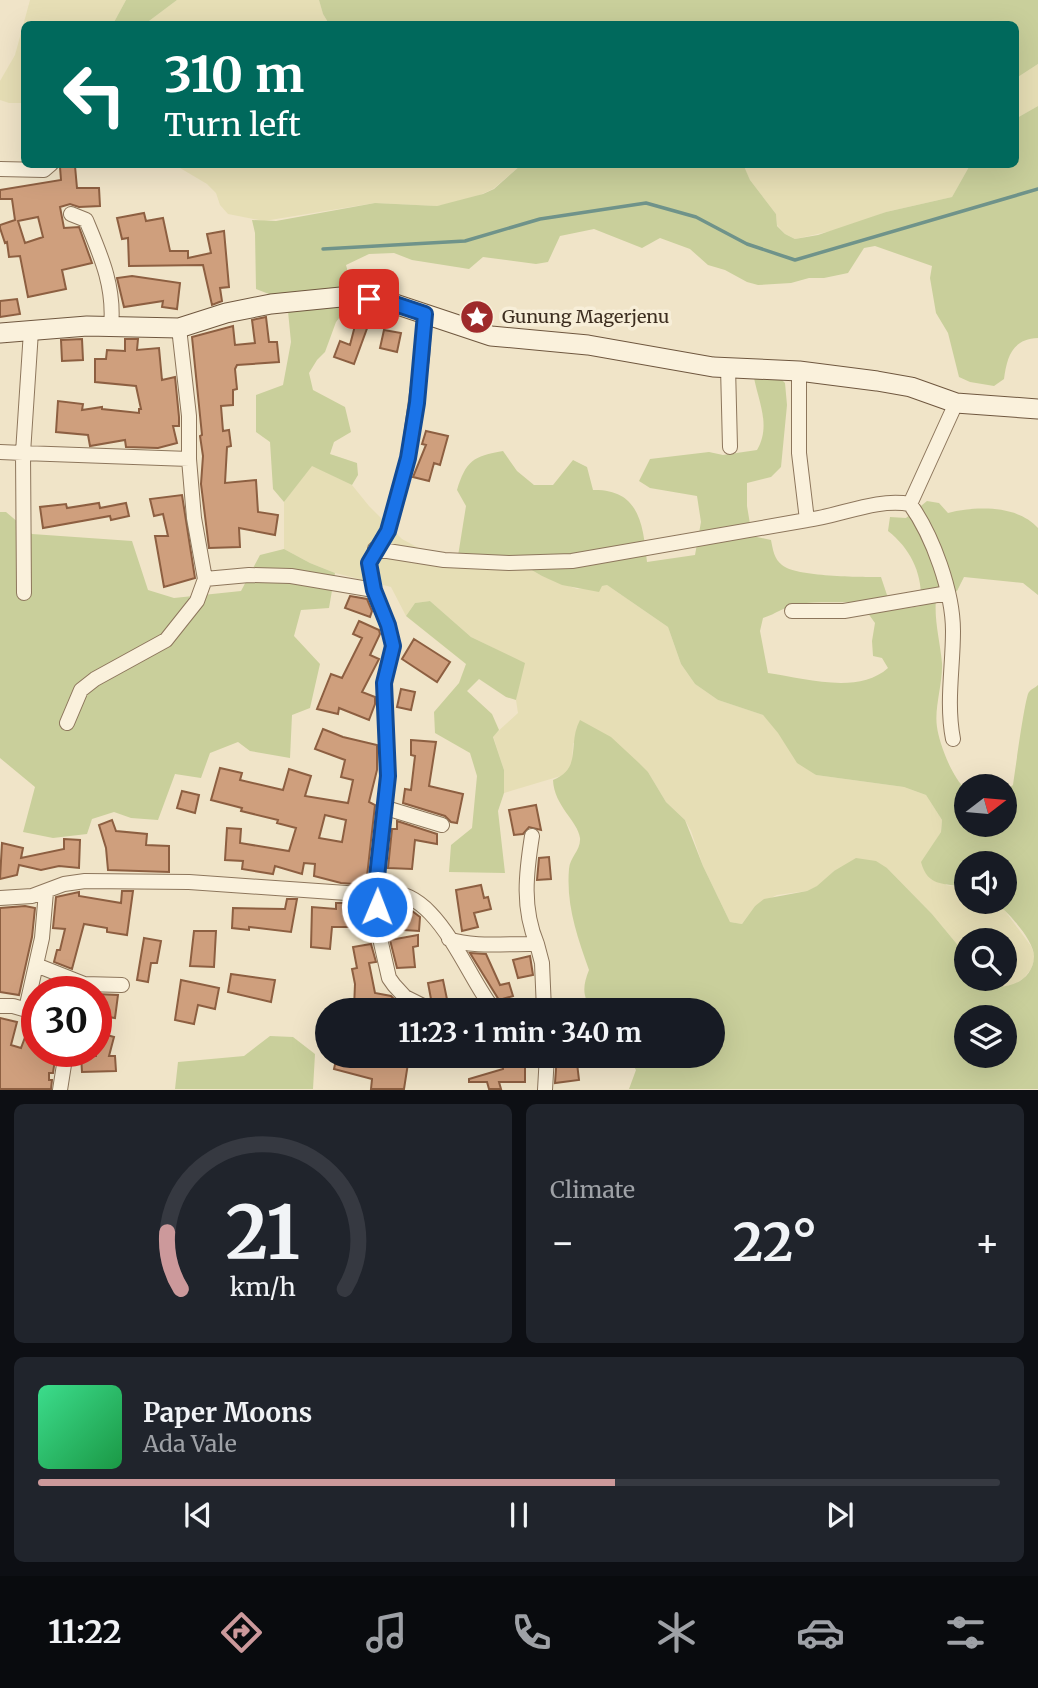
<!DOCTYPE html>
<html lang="en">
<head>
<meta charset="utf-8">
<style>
	body { margin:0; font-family:Merriweather,serif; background:#20242c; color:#f1f3f6; height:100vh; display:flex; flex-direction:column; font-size:26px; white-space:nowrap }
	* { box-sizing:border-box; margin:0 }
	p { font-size:23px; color:#9ea1a6 }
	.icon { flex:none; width:38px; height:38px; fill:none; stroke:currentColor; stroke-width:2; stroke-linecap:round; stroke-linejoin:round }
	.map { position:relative; height:1090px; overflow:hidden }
	.drawer { display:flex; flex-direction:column; gap:14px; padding:14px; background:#0d0f14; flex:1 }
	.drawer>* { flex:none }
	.hud { position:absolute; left:21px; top:21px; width:998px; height:147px; border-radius:10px; box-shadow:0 7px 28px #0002; background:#00695c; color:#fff; overflow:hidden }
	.needle { width:46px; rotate:74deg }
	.buttons { position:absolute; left:954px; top:774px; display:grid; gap:14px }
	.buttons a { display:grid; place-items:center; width:63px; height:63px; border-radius:50%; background:#171b24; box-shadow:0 7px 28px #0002; font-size:35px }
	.speed { position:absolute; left:21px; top:976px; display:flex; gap:14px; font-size:35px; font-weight:700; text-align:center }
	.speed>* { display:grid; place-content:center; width:91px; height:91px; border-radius:50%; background:#171b24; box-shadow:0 7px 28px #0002; line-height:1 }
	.speed .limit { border:10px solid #d22; background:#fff; color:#111 }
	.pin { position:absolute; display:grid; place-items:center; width:60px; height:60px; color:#fff; margin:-30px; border-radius:14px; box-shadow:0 4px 10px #0006 }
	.me { position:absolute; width:77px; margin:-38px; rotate:1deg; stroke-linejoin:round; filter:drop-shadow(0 0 5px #0008) }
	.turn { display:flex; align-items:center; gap:24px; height:147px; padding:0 28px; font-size:32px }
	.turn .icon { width:91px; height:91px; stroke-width:2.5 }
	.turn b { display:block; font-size:49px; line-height:60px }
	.big { font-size:52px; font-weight:700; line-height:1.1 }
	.drawer .card { flex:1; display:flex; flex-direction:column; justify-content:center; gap:10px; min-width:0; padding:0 24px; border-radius:10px; background:#20242c }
	.drawer .dial { align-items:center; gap:0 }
	.dial svg { height:182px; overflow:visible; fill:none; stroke:#363941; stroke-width:7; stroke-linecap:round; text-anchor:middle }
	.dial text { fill:#f1f3f6; stroke:none }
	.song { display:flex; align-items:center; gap:21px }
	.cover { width:84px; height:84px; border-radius:10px; background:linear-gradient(135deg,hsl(150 70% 55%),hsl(140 70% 35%)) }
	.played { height:7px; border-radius:4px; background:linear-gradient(90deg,#cc999b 60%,#363941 60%) }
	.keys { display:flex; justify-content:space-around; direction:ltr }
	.heat { display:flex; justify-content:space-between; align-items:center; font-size:38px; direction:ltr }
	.drawer .tiles { flex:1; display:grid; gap:14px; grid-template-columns:1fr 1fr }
	.card:last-child { grid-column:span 2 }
	.trip { position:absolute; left:315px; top:998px; width:410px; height:70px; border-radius:35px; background:#171b24; box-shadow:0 7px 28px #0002; font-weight:700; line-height:70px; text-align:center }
	.menu { display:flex; height:112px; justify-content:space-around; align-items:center; background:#090b0e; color:#9ea1a6 }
	.menu .icon { width:49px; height:49px }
	.menu .on { color:#cc999b }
	.menu b { font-size:32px; color:#f1f3f6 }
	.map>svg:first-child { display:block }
</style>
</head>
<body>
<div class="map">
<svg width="1038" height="1090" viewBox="0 0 1038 1090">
	<rect width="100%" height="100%" fill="#f0e4c8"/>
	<!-- farmland -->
	<path fill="#e6deb5" d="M30,0H126L113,24H24V103H9L0,100V81L15,55Z
		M177,0H319L323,14L329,24H145Z
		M1038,64V106L1015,119V79Z
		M798,164L800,167L807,164L970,165L952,197L886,212L845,228L795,239L785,234L777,225L776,214L750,180L743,165Z
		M175,165H521L493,189L471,199L437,206L375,203L264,221L228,214L220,205L216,193L207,184Z
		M312,465L352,485L369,506L402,539L426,552L509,557L542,576L577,589L607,585L668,627L681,664L695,684L718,700L763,715L816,775L904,787L926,795L942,820L941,832L935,842L946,885L966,888V901H993L1002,907L1031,946L1035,957L1031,969L1024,978L1014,985L1002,989L990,986L984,978H1004V940H966V955L932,914L887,868L834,871L818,886L807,891L777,895L755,906L742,924L730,922L703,866L691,831L685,820L666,802L648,772L573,743L572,766L564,775L504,793V770L493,736L518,713L516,700L519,686L493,648L471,637L430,601L415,603L406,616L391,587L335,573L310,563L284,549V502Z"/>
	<!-- green -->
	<path fill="#c9cf9b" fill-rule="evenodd" d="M126,0H177L145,24H113Z
		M319,0H1038V64L1015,79V24H329L323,14Z
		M1038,106V338C1012,339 1007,357 1004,379L994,386L970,382L959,377L948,333L936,313L930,278L932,266L875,246L864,248L848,273L824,278H809L791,283L758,285L747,282L725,270L708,265L690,249L660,238L642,248L594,229L560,236L548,262L536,264L483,257L469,269L412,260L394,253L369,254L346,265L353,291L350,304L336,322L325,352L317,360L309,373L313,390L345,407L351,432L334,442L330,454L357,463L358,475L352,485L312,466L284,502L273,489L270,442L256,432V395L283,385L291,342L287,301L256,289L255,233L252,220L276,221L375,203L437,206L483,194L494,189L521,165L743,164L750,180L776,214L777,226L785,234L795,239L818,235L886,212L952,197L970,165L1015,164V119Z
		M776,374L785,383L787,405L781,467L771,477L747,483V506L752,536L771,540C773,550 774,559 782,565C795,577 862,577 881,577L887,595L900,609L921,606C923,575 912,550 888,531L890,517L906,518L927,501L939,503L948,513C976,506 1018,505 1038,528V595L1023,583L964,577L957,591L936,599C934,621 940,641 942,663C943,683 934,708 937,727C939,743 953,780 966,789V824H1004L1005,791L1013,785C1015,772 1025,696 1029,692C1031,689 1035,688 1038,685V1089H629L636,1070L627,1055H712V1010H594C581,998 583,985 589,970C577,936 566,905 569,869C570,857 581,850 580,838C578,821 554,806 553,780C583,768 567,744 580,720L611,737L639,763L648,772L666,802L685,820L703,866L730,922L742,924L755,906L764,899L807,891L817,886L834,871L856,858L876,861L887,868L932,914L966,955V978H984L990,986C1009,990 1033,980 1034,957C1035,941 1006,909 993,901H1004V863H966V888C944,882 928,888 921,862L941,832L942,820L926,795L904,787L816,775L797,763L778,733L763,715L718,700L695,684L681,664L668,627L607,585L602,586L599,592L562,585L542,576L509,557L458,556L466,506L457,490C466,461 473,456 503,451L517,471L534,485H553L573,460L587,467L593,490C640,489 643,525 647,562L695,555L701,522L697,496L650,488L639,481L650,459L709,452L723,455L757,450C771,426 759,403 754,378ZM860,602L875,623L872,641L873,656L882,658L888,668C858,695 804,678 768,673L760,631L763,618C776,614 785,606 799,604C818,601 840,603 860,602ZM966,1017H1004V1055H966Z
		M0,512H6L32,534L132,541L148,590L174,598L241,591L260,555L284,549L310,563L335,573L329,608L301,610L294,636L320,664L310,708L292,715L290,758L250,751L238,742L210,753L201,778L175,774L158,820L131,818L114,812L92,819L87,834L53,838L23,832L35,787L0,758Z
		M430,601L471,637L525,663L516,700L506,697L479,679L467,691L492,714L499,730L493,737L504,770V793L498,811L505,873L449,872L451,845L472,828L477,776L470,753L435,733L434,712L459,683L466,664L406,616L415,603Z
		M270,1036L293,1037L315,1054L313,1089H175L178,1062L244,1056Z"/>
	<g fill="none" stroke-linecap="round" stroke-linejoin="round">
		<!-- stream -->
		<path stroke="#6f938a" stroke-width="3.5" d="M323,249L465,241L540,219L646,203L696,217L747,244L795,260L1038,189"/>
	</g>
	<!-- building -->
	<path fill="#cf9f7d" stroke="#8d5f41" stroke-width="2" fill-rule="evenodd" d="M75,166L77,188H99L100,206L79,207L70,204L60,207L64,228L79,227L92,263L62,270L66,289L28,297L20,256L9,257L7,242L5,243L0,228V225L15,220L12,199H0V190L61,180L60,167ZM38,217L43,237L25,243L18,221Z
		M144,213L146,221L163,218L170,251H188V258L211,253L207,234L224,231L229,287L220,288L222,301L212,305L203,265L129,266L128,238L122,239L117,218Z
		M132,276L180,283L177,309L162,307L163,301L124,307L117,278Z
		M17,299L20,314L0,317V301Z
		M359,310L373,312L354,364L334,357L340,341L350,345Z
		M266,317L269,342H277L279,362L237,365L235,369L237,389L233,390V405L221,406L223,431L229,430L231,446L227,447L225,483L256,480L258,512L278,515L275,535L239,528L240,547L209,548L201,484L203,456L200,436L202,435L192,337L233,326L235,345L255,343L252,320Z
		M384,330L401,333L397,352L380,348Z
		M82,339L83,360L62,361L61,340Z
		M125,339H138L137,350L159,348L162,380L175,377L179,417V426H173L177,443L158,448L126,447L125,440L90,446L88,435L56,432L58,401L83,404L82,410L102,407V409L139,413V409H141L136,386L95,382V359H106L107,350L125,351Z
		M426,431L448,436L440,465L434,463L429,481L413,477L426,445L422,444Z
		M182,495L195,578L164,587L155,536H168L163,514L154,516L150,499Z
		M99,503L100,508L126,503L129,516L111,520L110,516L43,528L40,507L66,504L67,508Z
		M350,596L367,599L372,611L370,617L345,608Z
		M359,621L379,630L380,634L370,655L379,659L362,692L375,697V704L369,720L339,708L338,714L317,709L331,674L342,678L362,638L353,634Z
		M414,639L450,662L437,682L402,659Z
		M401,689L415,692L411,710L397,707Z
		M323,729L343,737L377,745V770L369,802L375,805L366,885L341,883L314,876L315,864L304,863L302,874L275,866L273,874L242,869L243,861L225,860L227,828L241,829L240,843L289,851L296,828L277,823L278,820L241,811L242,808L211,800L220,768L242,773L240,780L283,790L289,769L311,776L305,796L348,803L353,780L341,777L345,760L315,749ZM325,815L346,820L342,842L319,838Z
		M411,740L436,742L429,786L463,794L457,823L451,822L445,816L403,803L405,789L411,790L415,756L411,755Z
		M182,791L199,795L195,813L177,808Z
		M536,805L541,830L529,827L523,834L514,835L509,810Z
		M112,820L116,831L147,834L146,845L169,846V872L108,870L106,848L99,825Z
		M397,821L437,834V844L415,840L412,869L388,868L392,829H397Z
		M64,839L80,840L79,868L59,866L41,870L19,865L17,875L0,879L2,843L23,848L21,858L64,849Z
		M549,857L551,879L537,880L539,858Z
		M481,885L484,898L488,897L491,909L474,913L478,927L462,931L456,890Z
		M122,891H133L127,935L107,932V928L84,924L72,969L54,962L57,950H60L65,929L53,928L56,897L79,892V896L121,903Z
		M287,899H297L291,932L249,927V930L232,928L233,908L285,909Z
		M336,903H350V927H332L330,949L311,947L312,907L336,909Z
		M25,906L35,908L32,937L19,995L0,992V908Z
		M386,908L412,911L420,917L419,931L388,929Z
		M194,931H216L214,967L190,966Z
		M418,935V946L413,947L415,967L397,968L390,940Z
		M144,938L161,941L157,963H151L148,982L137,980Z
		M371,944L376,962L369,963L375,993L391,996L401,1006L400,1010L354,1008L355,984L352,969L357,968L353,947Z
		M470,953L486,954L500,985L509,983L513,996L499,1000Z
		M530,956L533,975L518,978L513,960Z
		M231,974L275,980L271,1002L228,992Z
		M181,980L219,988L215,1009L198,1005L194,1024L175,1020Z
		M443,980L448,1004L439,1006L431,999L428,983Z
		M96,994L118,995L115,1018L96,1015Z
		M0,1018L17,1022L11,1045L21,1048L31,1021L37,1022V1052H56L53,1073H49V1080H52L51,1089H0Z
		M96,1032L114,1037L109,1056H115L116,1071L82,1072L81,1056H96Z
		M337,1055L409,1057L404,1089H371L372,1079L334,1069Z
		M503,1055H520V1065H525V1082H499L501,1089H489L487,1082H469V1079L503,1069Z
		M557,1055H576L579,1080L555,1083Z"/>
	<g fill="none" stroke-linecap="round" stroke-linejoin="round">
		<!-- minor casing -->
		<g stroke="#8d765c" stroke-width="16">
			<path id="minor" d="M0,169L44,170L51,164
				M71,214L86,220C101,256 115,287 111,327
				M425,314L422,357L408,458L388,531L369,563L374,590L388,625L393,646L384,683L388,776L375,895L379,934L389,978L394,985L405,997L431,1010
				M31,331L23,453L189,459
				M728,367L730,447
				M799,371V453L807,520C841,516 875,498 910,504C933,536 953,592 953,631C953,668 946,702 953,739
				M0,452L23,453L24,593
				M910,504L956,403
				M375,549L444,560L509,563L572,561L807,520
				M205,579L249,575L291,576L374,590
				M792,611H844L948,593
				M67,723L81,690L95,679L166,640L197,601L205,579L194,518L189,459V416L179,328
				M386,808L442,825
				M532,836C526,874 522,908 537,944
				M0,898L32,896L64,884L85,881L189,882L375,895C434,876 465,975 494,1010
				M449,939C473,948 510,943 537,944L542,963L544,1010
				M36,965L84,984L122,985
				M0,1006H13L37,1013
				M26,1009L42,938L46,892
				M60,1090L66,1052
				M545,1090L547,1055"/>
		</g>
		<!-- secondary casing -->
		<g stroke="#6f573f" stroke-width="21">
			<path id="secondary" d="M0,333L87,326L179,328L226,313L271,304L351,296L386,301L491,336L588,345L713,367L799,371L877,381L911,387L956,403L1038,409"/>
		</g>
		<!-- minor -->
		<use href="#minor" stroke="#faf1dc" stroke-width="14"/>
		<!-- secondary -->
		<use href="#secondary" stroke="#faf1dc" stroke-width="19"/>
	</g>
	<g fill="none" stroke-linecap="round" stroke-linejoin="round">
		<!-- route casing -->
		<g stroke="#114b97" stroke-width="18">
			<path id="route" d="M369,299L386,301L425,314L417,403L408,458L388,531L369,563L374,590L388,625L393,646L384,683L388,776L375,895L377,907"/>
		</g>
		<!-- route -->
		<use href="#route" stroke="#1a73e8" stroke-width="12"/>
	</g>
	<!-- icons -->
	<defs>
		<g id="sight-disc" transform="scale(1.75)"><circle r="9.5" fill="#9e2a2b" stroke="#f7eed8"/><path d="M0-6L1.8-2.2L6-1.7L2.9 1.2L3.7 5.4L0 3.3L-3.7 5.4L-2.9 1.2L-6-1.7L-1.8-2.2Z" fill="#fff"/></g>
	</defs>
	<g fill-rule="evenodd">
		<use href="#sight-disc" x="477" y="317"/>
	</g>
	<g text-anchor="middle" stroke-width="7" stroke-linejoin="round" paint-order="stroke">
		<!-- poi labels -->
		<g font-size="18" fill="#3d2e20" stroke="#f7eed8" text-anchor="start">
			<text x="502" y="323">Gunung Magerjenu</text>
		</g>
	</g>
</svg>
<div class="buttons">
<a><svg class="needle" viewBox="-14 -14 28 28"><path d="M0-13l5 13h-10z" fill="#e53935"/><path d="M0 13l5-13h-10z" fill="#9ea1a6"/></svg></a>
<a><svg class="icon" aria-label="sound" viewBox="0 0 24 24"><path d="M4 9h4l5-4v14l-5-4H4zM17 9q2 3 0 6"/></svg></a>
<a><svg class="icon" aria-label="search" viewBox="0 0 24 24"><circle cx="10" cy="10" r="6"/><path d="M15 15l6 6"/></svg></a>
<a><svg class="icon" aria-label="layers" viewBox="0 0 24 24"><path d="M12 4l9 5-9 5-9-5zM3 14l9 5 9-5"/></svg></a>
</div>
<div class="speed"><div class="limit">30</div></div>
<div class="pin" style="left:369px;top:299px;background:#d93025"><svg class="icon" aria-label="arrive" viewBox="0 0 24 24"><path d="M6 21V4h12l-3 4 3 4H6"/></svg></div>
<svg class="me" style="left:377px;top:907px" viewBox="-20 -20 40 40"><circle r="17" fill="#1a73e8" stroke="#fff" stroke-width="3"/><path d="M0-11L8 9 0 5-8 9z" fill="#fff"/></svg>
<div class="trip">11:23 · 1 min · 340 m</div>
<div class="hud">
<div class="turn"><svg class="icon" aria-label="left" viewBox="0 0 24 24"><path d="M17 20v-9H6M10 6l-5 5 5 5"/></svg><div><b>310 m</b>Turn left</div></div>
</div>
</div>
<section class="drawer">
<div class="tiles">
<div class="card dial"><svg viewBox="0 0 100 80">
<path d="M14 69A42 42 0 1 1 86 69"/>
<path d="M14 69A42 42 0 0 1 8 44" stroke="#cc999b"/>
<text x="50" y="56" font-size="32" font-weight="700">21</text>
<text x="50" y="72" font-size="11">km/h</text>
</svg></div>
<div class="card"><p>Climate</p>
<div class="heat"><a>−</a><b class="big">22°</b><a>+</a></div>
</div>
<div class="card">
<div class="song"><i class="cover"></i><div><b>Paper Moons</b><p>Ada Vale</p></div></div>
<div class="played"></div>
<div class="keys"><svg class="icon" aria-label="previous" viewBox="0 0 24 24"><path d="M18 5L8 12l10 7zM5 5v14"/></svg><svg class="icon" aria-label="pause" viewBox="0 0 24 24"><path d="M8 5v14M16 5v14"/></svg><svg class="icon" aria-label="next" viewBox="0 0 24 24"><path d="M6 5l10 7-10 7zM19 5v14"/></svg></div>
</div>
</div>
</section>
<nav class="menu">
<b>11:22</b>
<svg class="icon on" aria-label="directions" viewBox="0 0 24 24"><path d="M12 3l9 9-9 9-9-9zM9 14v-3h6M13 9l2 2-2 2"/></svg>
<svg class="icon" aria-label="music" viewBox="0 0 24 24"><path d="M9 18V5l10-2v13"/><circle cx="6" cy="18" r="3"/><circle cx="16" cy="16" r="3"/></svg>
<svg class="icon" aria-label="phone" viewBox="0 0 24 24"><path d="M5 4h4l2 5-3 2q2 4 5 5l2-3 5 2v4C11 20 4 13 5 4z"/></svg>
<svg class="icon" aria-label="climate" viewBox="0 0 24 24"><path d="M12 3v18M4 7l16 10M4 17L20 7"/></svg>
<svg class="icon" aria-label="car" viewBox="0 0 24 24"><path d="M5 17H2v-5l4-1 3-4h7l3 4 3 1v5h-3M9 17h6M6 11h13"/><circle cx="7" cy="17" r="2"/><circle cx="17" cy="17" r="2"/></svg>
<svg class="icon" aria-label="filters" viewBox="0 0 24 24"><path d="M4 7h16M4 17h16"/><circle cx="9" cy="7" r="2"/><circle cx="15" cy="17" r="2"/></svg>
</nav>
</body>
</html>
